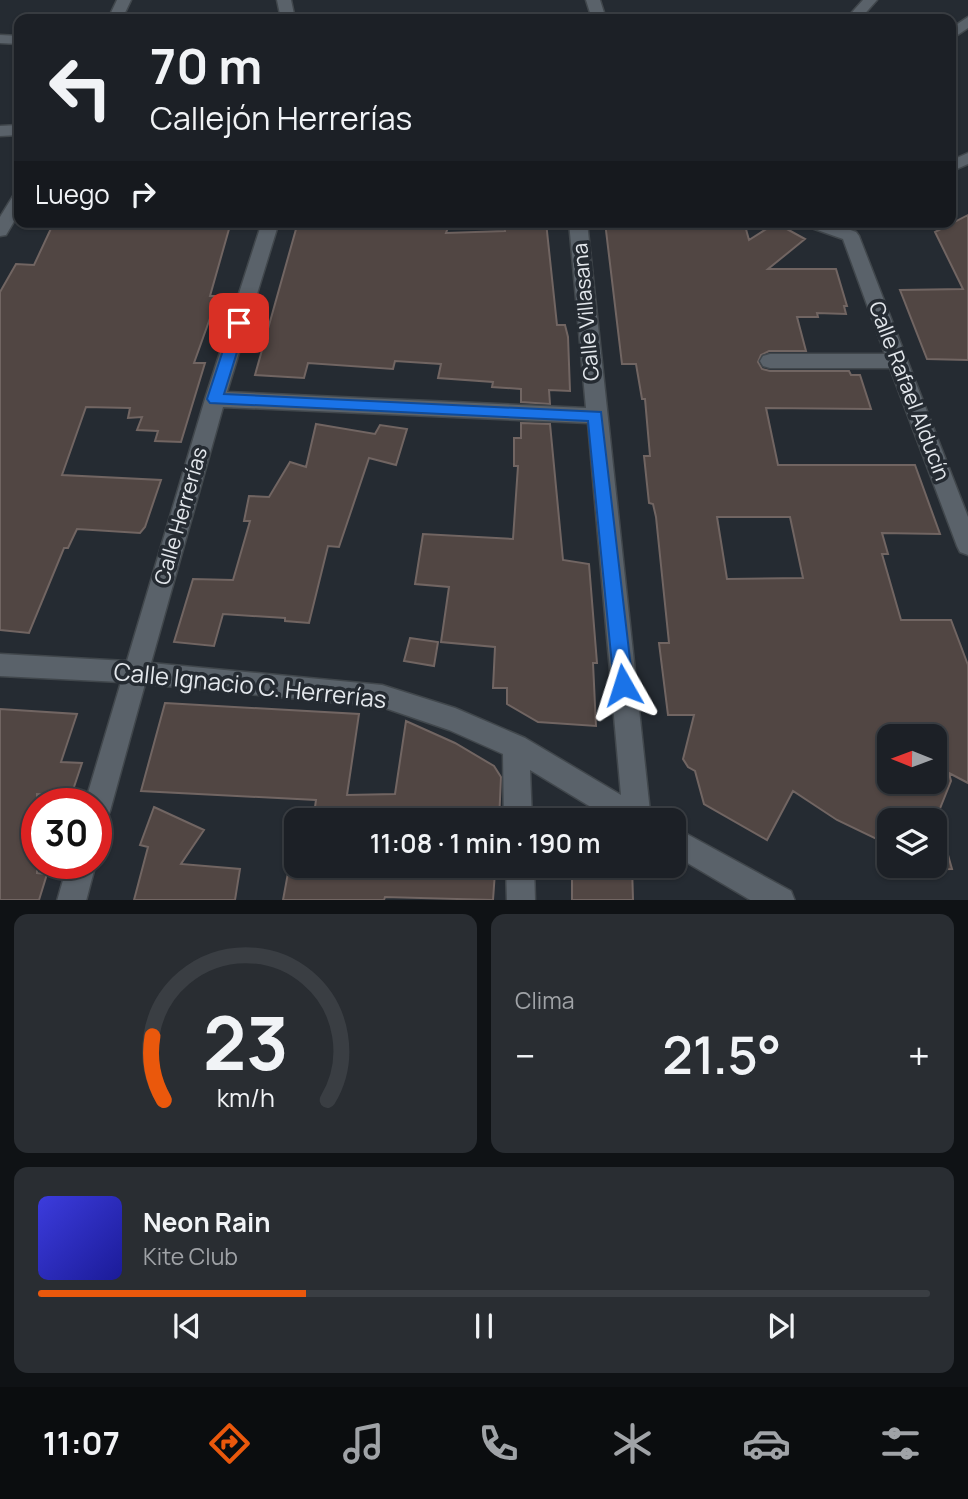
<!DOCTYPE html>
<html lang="es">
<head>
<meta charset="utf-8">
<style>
	body { margin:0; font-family:Manrope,sans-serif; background:#292d32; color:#f1f3f6; height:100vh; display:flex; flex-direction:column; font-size:26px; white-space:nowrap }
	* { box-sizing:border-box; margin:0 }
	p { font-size:23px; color:#a0a3a7 }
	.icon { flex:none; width:38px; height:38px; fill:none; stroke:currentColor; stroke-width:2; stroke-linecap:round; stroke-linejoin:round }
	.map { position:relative; height:900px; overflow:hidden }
	.sheet { display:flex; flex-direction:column; gap:14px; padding:14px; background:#0f1215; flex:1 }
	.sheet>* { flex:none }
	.hud { position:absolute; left:14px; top:14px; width:942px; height:214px; border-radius:14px; box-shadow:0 2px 5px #0004,0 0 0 2px #3a3e43; background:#1c2026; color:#f1f3f6; overflow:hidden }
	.needle { width:46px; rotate:271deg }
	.tools { position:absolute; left:877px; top:724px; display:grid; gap:14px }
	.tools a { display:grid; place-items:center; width:70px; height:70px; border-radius:14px; background:#1c2026; box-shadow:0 2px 5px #0004,0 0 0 2px #3a3e43; font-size:35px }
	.speed { position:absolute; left:21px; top:788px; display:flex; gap:14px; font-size:35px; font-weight:700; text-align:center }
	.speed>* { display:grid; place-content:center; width:91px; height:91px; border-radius:50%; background:#1c2026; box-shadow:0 2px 5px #0004,0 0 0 2px #3a3e43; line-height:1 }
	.speed .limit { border:10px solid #d22; background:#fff; color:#111 }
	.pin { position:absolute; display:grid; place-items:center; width:60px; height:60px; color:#fff; margin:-30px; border-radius:14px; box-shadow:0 4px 10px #0006 }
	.me { position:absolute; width:77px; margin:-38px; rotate:354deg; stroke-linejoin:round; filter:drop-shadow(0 0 5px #0008) }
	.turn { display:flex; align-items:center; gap:24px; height:147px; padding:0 21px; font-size:32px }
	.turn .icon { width:91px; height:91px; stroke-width:2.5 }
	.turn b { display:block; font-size:49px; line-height:60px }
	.then { display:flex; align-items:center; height:66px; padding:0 21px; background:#0003; gap:14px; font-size:26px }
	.big { font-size:52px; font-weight:600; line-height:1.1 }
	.sheet .card { flex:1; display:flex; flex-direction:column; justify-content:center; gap:10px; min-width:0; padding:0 24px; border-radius:14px; background:#292d32 }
	.sheet .dial { align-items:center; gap:0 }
	.dial svg { height:182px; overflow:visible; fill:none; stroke:#3a3e43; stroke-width:7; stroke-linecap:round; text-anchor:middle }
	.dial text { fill:#f1f3f6; stroke:none }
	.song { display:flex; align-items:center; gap:21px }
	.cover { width:84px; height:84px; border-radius:10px; background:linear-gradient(135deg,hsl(240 70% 55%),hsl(240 70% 35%)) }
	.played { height:7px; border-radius:4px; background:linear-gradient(90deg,#ea580c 30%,#3a3e43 30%) }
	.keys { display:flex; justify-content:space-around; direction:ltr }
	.heat { display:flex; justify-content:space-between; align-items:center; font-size:38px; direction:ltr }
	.sheet .tiles { flex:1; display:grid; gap:14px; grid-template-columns:1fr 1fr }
	.card:last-child { grid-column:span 2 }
	.trip { position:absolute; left:284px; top:808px; width:402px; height:70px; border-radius:14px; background:#1c2026; box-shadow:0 2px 5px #0004,0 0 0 2px #3a3e43; font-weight:600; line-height:70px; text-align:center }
	.dock { display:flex; height:112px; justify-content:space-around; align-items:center; background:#0b0d0f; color:#a0a3a7 }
	.dock .icon { width:49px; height:49px }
	.dock .on { color:#ea580c }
	.dock b { font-size:32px; color:#f1f3f6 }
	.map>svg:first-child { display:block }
</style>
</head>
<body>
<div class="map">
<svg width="968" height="901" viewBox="0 0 968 901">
	<rect width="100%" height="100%" fill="#252b32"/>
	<!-- building -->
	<path fill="#514643" stroke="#716562" stroke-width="2" fill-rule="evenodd" d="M968,215V360L927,359L900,290L963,289L935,232Z
		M54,222H231L210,296H218L194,363H205L181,442L155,441L158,431L137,430L142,417L128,418L130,408L86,407L62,475L161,480L145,527L140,533L77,529L68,548H64L29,633L0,630V292L16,264L34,265Z
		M298,222H450L446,233L505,231L504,222H546L557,325H565L568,337L570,391L549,390L550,404L521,402V389L492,387L493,382L438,378L441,364L395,361L393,369L308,363L304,378L255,375Z
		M605,222H744L749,240L776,223L805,239L768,269H836L847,306H844L846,314L817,313L818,317H797L806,351H769L761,355L758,362L762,369L770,371H849L851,375H860L871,409L766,408L778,465H915L940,534L882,533L888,554H882L901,620H951L968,665V783L949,773L951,781L937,816L952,869L906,870V866H934V821H889V845L837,820L793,791L767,840L704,804L695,771L688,767L683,759L694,715H668L659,643H669L656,517L653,504L649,503L644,456H650L645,399H642L636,364H622ZM717,517H790L803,578L727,579ZM889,737H934V782H889Z
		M521,423L550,424L563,560L589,564L597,663H593L596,726L538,722L507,704V688H493L495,647L441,642L449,587L415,584L423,534L513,539L518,466H514V438H521Z
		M316,424L375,434L380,425L407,429L396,465L369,458L339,547L328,546L309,623L285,621V618L223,614L214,646L174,642L193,579L233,580L250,521H244L249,496L269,497L290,462L306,467Z
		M410,638L438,642L434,666L404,661Z
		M165,703L359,714L347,795L395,794L406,721L455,743L494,766L501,777L499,821H313L316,800L141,791Z
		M0,709L77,714L61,762L82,763L71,796L37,794V873L47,874L39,900H0Z
		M154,807L204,830L181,864L240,869L235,900H134L148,847L140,845Z
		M306,866H489V872H495L493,900L385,897L384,900H283L288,873L304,874Z
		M572,866H632L633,900H572Z"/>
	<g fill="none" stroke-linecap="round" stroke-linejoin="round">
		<!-- minor casing -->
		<g stroke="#41474c" stroke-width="3">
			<path id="minor" d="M117,0H131L122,19H108Z
				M277,0H291L295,19H281Z
				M586,0H600L606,19H592Z
				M863,0H877L860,19H846Z
				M968,17V28L950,40V29Z
				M0,35L19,36V44L0,43Z
				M19,125V135L0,136V126Z
				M968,153V164L950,172V161Z
				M19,195V213L6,235L0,236V217L13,196Z
				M262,222H279L227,392L586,408L569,222H587L650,812L654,821H614L530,770L532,821H504L503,754L449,730L382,707L145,684L110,811L106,820L96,824V803H85L121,682L0,676V654L127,661L205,399ZM223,407L588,423L621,795L525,738L455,708L382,685L151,663Z
				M804,222H829L856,232L859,236L968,517V555L960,552L957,546L890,368H770L763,366L760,361L763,356L770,354H885L843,239L806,226Z
				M674,827L791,891L795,901H752L674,855Z
				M68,863H96L86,901H57Z
				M506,866H534L535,901H507Z"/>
		</g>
		<!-- minor -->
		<use href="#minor" fill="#5a626a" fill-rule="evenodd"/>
	</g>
	<!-- route -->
	<path fill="#1a73e8" stroke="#114b97" stroke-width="2" d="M239,318L246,323L224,394L601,412L633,685L630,691L623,693L617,691L614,685L588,421L210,403L207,399L232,323Z"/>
	<g text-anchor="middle" stroke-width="7" stroke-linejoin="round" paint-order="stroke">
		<!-- street labels -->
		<g font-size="21" fill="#e3e7ec" stroke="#252b32">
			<text transform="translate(586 312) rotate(-95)" y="7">Calle Villasana</text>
			<text transform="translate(909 391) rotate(69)" y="7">Calle Rafael Alducín</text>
			<text transform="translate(181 516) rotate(-74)" y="7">Calle Herrerías</text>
		</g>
		<!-- near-street labels -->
		<g font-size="24" fill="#e3e7ec" stroke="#252b32">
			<text transform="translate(250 686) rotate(6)" y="8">Calle Ignacio C. Herrerías</text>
		</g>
	</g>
</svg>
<div class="tools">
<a><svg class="needle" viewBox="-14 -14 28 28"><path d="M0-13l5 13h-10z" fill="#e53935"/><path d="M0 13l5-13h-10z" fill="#a0a3a7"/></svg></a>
<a><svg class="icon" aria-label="layers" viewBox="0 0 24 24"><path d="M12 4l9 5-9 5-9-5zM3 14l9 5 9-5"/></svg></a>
</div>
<div class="speed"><div class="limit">30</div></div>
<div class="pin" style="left:239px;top:323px;background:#d93025"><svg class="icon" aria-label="arrive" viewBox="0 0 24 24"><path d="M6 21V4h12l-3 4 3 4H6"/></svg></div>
<svg class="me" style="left:623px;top:685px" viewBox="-20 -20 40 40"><path d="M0-17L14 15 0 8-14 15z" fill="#1a73e8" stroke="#fff" stroke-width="4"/></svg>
<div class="trip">11:08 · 1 min · 190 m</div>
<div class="hud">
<div class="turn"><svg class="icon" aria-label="left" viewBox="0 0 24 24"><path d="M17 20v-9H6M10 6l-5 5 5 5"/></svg><div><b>70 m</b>Callejón Herrerías</div></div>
<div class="then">Luego<svg class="icon" aria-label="right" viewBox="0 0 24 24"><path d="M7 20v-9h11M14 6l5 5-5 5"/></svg></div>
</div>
</div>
<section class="sheet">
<div class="tiles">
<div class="card dial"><svg viewBox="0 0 100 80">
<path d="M14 69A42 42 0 1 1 86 69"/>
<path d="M14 69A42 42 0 0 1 9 41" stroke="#ea580c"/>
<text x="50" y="56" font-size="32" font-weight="700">23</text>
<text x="50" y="72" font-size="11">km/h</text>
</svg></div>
<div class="card"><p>Clima</p>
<div class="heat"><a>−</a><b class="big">21.5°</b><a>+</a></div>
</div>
<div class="card">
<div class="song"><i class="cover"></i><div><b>Neon Rain</b><p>Kite Club</p></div></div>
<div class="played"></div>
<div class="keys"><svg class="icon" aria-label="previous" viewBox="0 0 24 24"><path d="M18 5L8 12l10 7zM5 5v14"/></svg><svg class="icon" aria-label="pause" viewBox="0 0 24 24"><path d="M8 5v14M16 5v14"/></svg><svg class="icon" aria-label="next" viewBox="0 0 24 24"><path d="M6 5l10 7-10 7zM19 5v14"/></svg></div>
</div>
</div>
</section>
<nav class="dock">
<b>11:07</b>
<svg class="icon on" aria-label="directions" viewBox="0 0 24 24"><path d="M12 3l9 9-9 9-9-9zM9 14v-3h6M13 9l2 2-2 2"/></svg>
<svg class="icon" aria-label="music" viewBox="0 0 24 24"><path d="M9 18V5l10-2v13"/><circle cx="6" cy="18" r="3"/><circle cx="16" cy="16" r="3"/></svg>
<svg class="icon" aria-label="phone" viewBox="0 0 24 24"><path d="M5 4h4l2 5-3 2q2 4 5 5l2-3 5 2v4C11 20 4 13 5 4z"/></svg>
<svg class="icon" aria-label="climate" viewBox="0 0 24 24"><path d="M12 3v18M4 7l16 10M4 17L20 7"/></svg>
<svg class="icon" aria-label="car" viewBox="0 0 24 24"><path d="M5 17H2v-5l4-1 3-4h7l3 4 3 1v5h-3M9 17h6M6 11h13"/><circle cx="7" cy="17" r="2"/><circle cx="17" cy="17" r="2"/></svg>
<svg class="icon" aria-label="filters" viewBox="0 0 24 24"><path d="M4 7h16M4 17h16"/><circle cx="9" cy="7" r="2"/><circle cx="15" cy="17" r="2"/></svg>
</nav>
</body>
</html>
